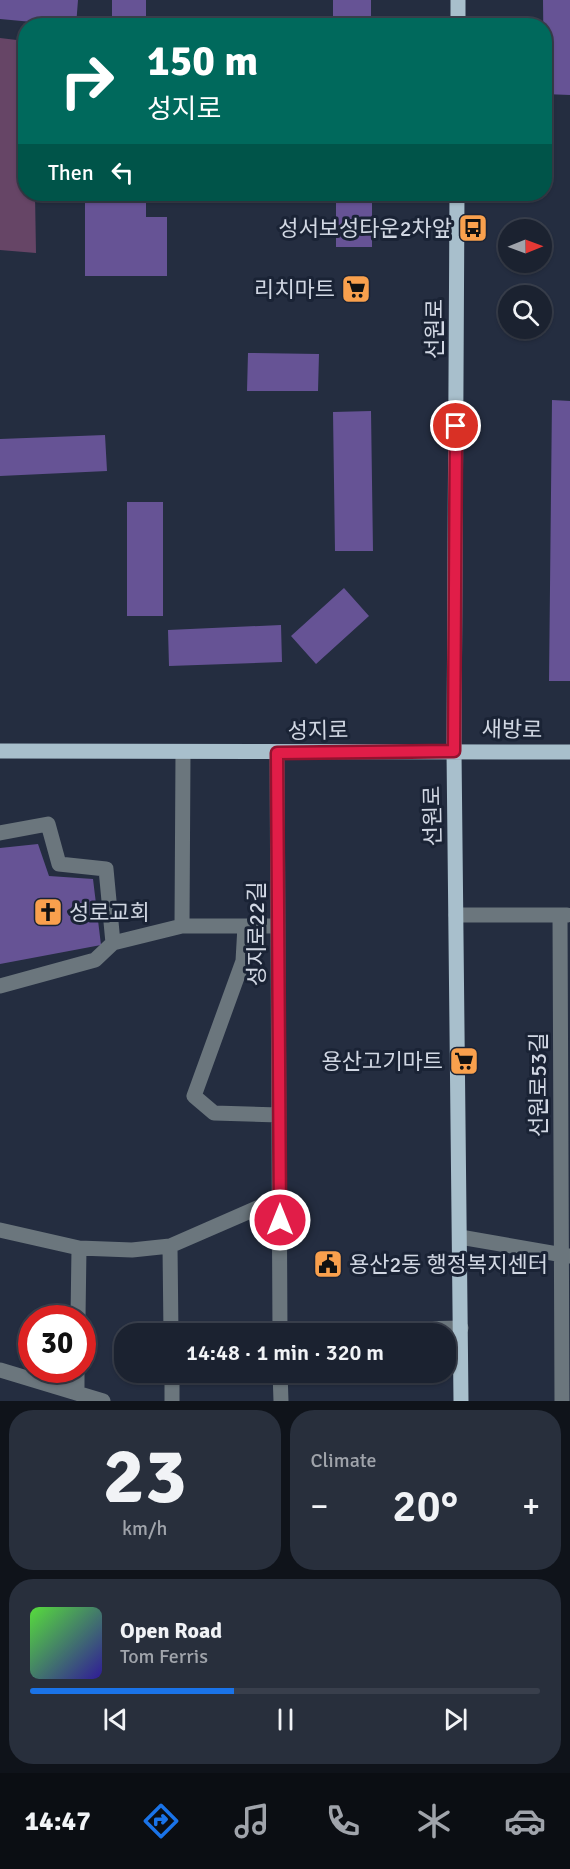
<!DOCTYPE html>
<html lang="en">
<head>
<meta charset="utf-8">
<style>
	body { margin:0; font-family:Signika,"Noto Sans KR",sans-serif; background:#282f3c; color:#f1f3f6; height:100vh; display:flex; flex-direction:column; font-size:22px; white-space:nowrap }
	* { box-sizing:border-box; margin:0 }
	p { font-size:20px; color:#a0a4ab }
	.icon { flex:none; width:33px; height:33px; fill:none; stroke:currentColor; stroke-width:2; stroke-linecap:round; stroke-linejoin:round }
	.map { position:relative; height:1401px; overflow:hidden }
	.panel { display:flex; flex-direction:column; gap:9px; padding:9px; background:#0f131a; flex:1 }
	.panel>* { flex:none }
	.guide { position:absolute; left:18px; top:18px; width:534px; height:183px; border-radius:24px; box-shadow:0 2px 4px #0004,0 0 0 2px #393f4c; background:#00695c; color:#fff; overflow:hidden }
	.needle { width:39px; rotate:89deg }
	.controls { position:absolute; left:498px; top:219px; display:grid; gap:12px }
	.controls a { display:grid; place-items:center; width:54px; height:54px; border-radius:50%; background:#1b2230; box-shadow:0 2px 4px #0004,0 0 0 2px #393f4c; font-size:30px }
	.speed { position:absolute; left:18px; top:1305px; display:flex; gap:12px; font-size:30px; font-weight:700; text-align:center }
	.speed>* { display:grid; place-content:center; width:78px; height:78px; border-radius:50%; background:#1b2230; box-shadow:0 2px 4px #0004,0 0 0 2px #393f4c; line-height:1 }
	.speed .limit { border:9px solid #d22; background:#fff; color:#111 }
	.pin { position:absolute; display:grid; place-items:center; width:51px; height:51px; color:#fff; margin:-26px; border:3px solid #fff; border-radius:50%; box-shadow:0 2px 6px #0007 }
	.me { position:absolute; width:66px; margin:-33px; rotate:0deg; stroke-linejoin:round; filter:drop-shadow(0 0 4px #0008) }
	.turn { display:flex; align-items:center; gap:21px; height:126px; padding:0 30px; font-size:27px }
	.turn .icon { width:78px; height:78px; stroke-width:2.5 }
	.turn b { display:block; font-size:42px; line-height:51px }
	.then { display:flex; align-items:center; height:57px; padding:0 30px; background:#0003; gap:12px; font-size:22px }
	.big { font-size:45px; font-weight:600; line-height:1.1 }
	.panel .widget { flex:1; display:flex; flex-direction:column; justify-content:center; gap:9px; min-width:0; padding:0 21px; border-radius:24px; background:#282f3c }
	.panel .dial { align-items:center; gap:0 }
	.dial b { font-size:78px; line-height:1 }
	.song { display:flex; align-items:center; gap:18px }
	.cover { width:72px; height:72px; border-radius:9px; background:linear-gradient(135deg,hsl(110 70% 55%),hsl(250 70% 35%)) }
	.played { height:6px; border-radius:3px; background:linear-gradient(90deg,#1a73e8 40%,#393f4c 40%) }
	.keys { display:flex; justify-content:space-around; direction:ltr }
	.heat { display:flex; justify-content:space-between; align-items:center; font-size:33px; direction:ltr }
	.panel .tiles { flex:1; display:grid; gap:9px; grid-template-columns:1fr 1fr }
	.widget:last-child { grid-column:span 2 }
	.trip { position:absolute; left:114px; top:1323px; width:342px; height:60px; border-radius:24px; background:#1b2230; box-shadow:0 2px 4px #0004,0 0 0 2px #393f4c; font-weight:600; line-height:60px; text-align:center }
	.dock { display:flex; height:96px; justify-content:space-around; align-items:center; background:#0b0e13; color:#a0a4ab }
	.dock .icon { width:42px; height:42px }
	.dock .active { color:#1a73e8 }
	.dock b { font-size:27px; color:#f1f3f6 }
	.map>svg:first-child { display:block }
</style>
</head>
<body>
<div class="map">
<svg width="570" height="1401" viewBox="0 0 570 1401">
	<rect width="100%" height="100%" fill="#242d40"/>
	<!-- green -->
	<path fill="#664566" d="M0,38L25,41L26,194H35L36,253L0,250Z"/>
	<!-- building -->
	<path fill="#665395" d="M0,0H78L76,26L0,19Z
		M112,0H146V26H112Z
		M333,0H371V26H333Z
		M543,0H570V95L544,94Z
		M85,194H146V217H167V276H85Z
		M336,194H372V247H336Z
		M248,353L319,354L318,391H247Z
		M552,400L570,401V681H549Z
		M371,411L373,551H335L333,412Z
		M105,435L107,471L0,476V439Z
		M127,502H163V616H127Z
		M344,588L369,616L316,664L291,636Z
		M281,625L282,662L169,666L168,630Z
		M38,844L49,876L93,879L101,945L0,964V848Z"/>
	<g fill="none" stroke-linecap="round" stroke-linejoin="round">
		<!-- minor -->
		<path stroke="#6b767d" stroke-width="15" d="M277,753L280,1334
			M0,833L48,824L59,864L106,869L113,943
			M456,915H567
			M560,915L562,1401
			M182,926L183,752
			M245,926L243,961L194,1096L214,1113L279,1115
			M0,986L95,960L113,943L182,926H278
			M0,1230L79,1248L132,1250L170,1246L280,1198
			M460,1237L569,1256
			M170,1246L171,1334
			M78,1318L79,1248
			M280,1332L461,1328
			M0,1370L103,1401
			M172,1372V1401
			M280,1372L281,1401
			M77,1393V1370"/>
		<!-- major -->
		<path stroke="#a8bfcc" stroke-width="15" d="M458,26V0
			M457,194L454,751L461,1401
			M0,751L570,752"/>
	</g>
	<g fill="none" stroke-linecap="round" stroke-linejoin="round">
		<!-- route casing -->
		<g stroke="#92132f" stroke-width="15">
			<path id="route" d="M280,1220L277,753L454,751L456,426"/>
		</g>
		<!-- route -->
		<use href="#route" stroke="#e11d48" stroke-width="10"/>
	</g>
	<!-- icons -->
	<defs>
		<g id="bus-square" transform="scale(1.5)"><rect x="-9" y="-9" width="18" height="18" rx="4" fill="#f9a04d" stroke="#1a2335"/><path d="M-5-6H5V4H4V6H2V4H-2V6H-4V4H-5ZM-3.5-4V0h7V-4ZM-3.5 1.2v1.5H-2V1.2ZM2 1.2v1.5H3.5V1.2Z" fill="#111"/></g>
		<g id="supermarket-square" transform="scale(1.5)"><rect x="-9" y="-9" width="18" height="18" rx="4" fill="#f9a04d" stroke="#1a2335"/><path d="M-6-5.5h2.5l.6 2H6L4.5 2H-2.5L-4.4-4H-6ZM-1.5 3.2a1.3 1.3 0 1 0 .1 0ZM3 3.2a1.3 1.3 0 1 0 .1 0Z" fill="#111"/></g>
		<g id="church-square" transform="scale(1.5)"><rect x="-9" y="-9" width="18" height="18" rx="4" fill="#f9a04d" stroke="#1a2335"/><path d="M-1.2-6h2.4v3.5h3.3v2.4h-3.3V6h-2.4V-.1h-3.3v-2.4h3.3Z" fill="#111"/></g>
		<g id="civic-square" transform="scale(1.5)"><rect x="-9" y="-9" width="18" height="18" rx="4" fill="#f9a04d" stroke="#1a2335"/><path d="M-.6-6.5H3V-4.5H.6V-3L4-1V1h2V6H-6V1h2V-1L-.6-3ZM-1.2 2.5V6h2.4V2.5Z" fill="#111"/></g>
	</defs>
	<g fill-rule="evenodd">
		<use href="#bus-square" x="473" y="228"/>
		<use href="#supermarket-square" x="356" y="289"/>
		<use href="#church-square" x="48" y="912"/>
		<use href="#supermarket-square" x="464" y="1061"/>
		<use href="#civic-square" x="328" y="1264"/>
	</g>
	<g text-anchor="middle" stroke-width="6" stroke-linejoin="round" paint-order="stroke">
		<!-- poi labels -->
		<g font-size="22" fill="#d1d7e3" stroke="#1a2335" text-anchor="end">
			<text x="452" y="236">성서보성타운2차앞</text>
			<text x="335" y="297">리치마트</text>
			<text x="69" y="920" text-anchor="start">성로교회</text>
			<text x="443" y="1069">용산고기마트</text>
			<text x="349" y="1272" text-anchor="start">용산2동 행정복지센터</text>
		</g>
		<!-- street labels -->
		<g font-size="22" fill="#d1d7e3" stroke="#1a2335">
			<text transform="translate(434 329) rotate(-90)" y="8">선원로</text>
			<text transform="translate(512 729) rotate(1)" y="8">새방로</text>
			<text transform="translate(318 730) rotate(-1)" y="8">성지로</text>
			<text transform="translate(432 816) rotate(-91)" y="8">선원로</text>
			<text transform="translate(256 934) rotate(-90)" y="8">성지로22길</text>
			<text transform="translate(538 1085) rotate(-90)" y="8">선원로53길</text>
		</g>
	</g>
</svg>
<div class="controls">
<a><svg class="needle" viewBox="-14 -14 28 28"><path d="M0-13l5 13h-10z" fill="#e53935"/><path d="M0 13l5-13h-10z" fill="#a0a4ab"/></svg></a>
<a><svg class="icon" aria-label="search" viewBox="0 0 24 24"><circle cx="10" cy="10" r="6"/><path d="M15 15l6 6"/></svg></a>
</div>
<div class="speed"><div class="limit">30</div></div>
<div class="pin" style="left:456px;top:426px;background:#d93025"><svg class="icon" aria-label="arrive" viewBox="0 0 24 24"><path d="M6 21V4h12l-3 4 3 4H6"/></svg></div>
<svg class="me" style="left:280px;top:1220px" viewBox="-20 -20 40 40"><circle r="17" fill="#e11d48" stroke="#fff" stroke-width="3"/><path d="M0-11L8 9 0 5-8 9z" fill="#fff"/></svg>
<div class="trip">14:48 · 1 min · 320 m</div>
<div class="guide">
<div class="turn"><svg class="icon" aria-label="right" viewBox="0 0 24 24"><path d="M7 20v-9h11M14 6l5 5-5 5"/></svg><div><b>150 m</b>성지로</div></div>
<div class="then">Then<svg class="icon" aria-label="left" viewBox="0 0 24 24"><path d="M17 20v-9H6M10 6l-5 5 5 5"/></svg></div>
</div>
</div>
<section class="panel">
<div class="tiles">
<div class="widget dial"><b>23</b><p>km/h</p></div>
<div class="widget"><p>Climate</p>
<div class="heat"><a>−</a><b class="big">20°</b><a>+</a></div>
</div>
<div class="widget">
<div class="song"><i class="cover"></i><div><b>Open Road</b><p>Tom Ferris</p></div></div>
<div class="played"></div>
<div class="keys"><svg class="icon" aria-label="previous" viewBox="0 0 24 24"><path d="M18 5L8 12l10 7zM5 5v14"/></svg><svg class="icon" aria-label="pause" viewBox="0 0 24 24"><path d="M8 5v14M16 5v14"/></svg><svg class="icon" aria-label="next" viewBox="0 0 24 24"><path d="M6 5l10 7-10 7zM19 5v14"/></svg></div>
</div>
</div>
</section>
<nav class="dock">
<b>14:47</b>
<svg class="icon active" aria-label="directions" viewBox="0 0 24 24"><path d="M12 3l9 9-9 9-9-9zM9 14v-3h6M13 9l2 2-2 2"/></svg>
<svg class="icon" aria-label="music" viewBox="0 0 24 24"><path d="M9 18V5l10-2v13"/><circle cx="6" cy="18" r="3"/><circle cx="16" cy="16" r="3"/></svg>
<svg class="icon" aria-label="phone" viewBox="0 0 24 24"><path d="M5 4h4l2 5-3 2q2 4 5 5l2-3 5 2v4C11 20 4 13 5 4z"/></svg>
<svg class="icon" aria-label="climate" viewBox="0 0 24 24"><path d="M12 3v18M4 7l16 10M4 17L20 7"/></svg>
<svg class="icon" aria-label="car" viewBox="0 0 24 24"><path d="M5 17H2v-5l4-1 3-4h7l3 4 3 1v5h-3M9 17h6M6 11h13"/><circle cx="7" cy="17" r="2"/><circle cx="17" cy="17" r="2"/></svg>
</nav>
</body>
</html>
